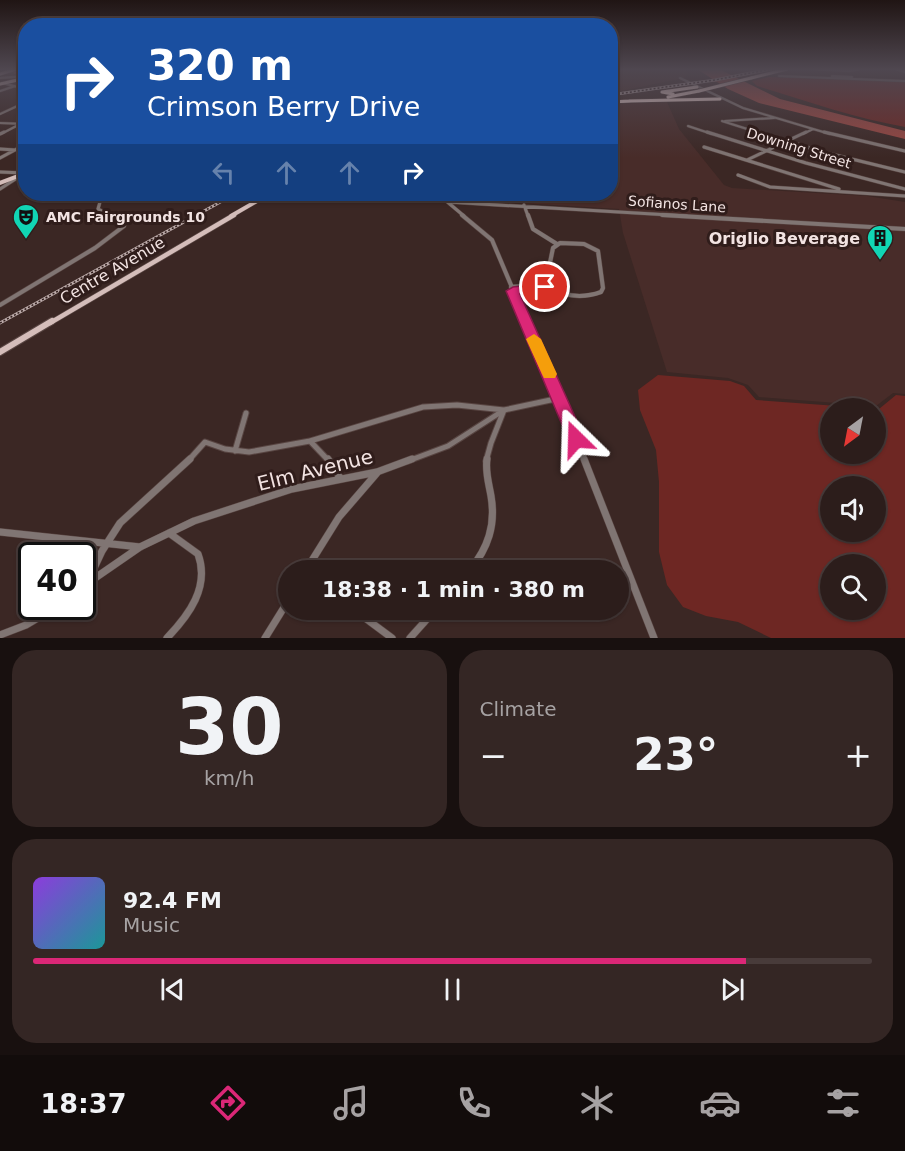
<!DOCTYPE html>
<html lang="en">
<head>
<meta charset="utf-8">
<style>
	body { margin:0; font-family:"DejaVu Sans",sans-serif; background:#342624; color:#f1f3f6; height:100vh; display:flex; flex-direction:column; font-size:22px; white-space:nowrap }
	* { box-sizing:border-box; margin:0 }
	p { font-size:20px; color:#a6a2a3 }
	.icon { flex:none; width:33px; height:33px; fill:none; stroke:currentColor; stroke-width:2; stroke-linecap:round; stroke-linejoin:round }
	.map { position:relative; height:638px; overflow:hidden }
	.drawer { display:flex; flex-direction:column; gap:12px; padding:12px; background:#18100f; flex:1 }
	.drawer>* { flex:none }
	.top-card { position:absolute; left:18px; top:18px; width:600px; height:183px; border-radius:24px; box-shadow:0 2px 4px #0004,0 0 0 2px #483b3a; background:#1a4fa0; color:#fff; overflow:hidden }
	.needle { width:39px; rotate:212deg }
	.controls { position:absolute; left:820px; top:398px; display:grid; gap:12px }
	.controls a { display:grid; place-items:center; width:66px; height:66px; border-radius:50%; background:#2c1d1b; box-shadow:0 2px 4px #0004,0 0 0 2px #483b3a; font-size:30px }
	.speed { position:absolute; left:18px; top:542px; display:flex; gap:12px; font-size:30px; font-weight:700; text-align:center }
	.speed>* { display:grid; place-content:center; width:78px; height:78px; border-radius:50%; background:#2c1d1b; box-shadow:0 2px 4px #0004,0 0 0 2px #483b3a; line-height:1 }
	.speed .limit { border:3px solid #111; border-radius:9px; background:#fff; color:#111 }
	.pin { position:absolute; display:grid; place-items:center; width:51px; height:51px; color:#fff; margin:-26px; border:3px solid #fff; border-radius:50%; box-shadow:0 2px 6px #0007 }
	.me { position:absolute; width:66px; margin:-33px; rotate:338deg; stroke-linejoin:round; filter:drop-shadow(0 0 4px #0008) }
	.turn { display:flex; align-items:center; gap:21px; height:126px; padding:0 30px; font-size:27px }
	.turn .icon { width:78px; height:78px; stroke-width:2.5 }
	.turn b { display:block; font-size:42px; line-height:51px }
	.lanes { display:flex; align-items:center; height:57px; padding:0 30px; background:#0003; justify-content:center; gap:30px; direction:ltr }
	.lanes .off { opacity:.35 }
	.big { font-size:45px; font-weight:700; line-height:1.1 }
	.drawer .widget { flex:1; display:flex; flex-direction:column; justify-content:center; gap:9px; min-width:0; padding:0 21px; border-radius:24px; background:#342624 }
	.drawer .dial { align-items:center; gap:0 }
	.dial b { font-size:78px; line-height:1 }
	.song { display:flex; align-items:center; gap:18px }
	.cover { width:72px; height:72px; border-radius:9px; background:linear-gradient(135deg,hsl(270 70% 55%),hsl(180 70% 35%)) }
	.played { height:6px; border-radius:3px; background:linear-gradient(90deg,#db2777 85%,#483b3a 85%) }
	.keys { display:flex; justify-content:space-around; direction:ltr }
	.heat { display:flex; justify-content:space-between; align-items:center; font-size:33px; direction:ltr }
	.drawer .tiles { flex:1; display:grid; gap:12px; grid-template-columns:1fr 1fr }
	.widget:last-child { grid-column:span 2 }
	.trip { position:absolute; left:278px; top:560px; width:351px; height:60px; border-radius:30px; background:#2c1d1b; box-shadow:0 2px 4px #0004,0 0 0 2px #483b3a; font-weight:700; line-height:60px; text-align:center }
	.menu { display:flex; height:96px; justify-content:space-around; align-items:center; background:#120c0b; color:#a6a2a3 }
	.menu .icon { width:42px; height:42px }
	.menu .active { color:#db2777 }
	.menu b { font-size:27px; color:#f1f3f6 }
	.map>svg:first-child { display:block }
</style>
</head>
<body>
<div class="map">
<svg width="905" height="638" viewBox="0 0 905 638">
	<rect width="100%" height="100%" fill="#3b2724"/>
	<!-- built -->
	<path fill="#482c29" d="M611,69H689L685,70L688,73L684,78L611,93Z
		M667,102L679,129L724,185L732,188L867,196L905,202V394L893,393L876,406L759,397L748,385L728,378L667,372L623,233L619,209L485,201L487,194H610L611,104Z"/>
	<!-- green -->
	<path fill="#6e2723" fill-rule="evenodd" d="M769,77L905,81V127C854,118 806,101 757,86L752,81Z
		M658,375L730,381L744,386L756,400L865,408H831V453H876V409H879L896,395L905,396V638H771L738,622L706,616L683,607L667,585L659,552V482L656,450L640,410L638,390ZM831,486H876V531H831ZM831,564H876V609H831Z"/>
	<!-- water -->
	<path fill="#9b4640" d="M697,69H719L780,99L905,131V139L759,103L728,89Z"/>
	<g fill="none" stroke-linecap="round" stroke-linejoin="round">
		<!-- stream -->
		<path stroke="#9b4640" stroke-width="1.5" d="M14,73L26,72
			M703,81H717"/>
		<!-- minor-far4 casing -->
		<g stroke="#584542" stroke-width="3">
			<path id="minor-far4" d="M814,69L849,71L860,69
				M896,69L905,72
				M779,76L905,81
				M0,78L26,76
				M680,78L743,108L830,134
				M832,78V76L852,77
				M2,83L26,89
				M0,91L15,86
				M0,114L26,102
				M722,121L763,134
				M725,121L774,118
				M0,123L26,124
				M688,126L712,134
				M1,134L26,121
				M803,134L813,129"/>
		</g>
		<!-- minor-far3 casing -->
		<g stroke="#584542" stroke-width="4">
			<path id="minor-far3" d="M707,132L806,163L905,189
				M758,132L823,152L905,172
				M824,132L905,151
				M0,134L4,132
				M704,147L839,189
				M0,149L15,150
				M0,158L26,144
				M747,160L806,132
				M0,172L24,173
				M738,175L770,187L905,196
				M0,189L20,176
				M111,194L100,202L98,209L113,216
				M438,194L464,216
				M448,202L687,216
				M524,205L528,216"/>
		</g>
		<!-- minor-far2 casing -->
		<g stroke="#584542" stroke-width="5">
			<path id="minor-far2" d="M462,215L492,240L527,323
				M528,215L533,229L557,244
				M662,215L905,229
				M560,243L584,244L598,251L603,288L601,292C582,299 563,296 545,287L553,248Z
				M511,287L544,284
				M513,291L545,287
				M0,305L95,248L124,226V220L109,215"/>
		</g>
		<!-- minor-far1 casing -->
		<g stroke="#584542" stroke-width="7">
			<path id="minor-far1" d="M526,321L585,461
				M310,441L423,407L457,405L504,410L491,443L486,461
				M235,451L246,413
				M188,461L205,442L225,449L249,452L310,441L329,461
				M408,461L448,446L504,410L560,398"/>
		</g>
		<!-- minor casing -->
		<g stroke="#584542" stroke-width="8">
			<path id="minor" d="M328,459L340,478
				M584,459L654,638
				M0,532L140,547
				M306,570L339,517L377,473
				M470,570C488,548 496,525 491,496C489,484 485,472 487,459
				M88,581L102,551L120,523L190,459
				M82,587L140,547L194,521L292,489L377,472L412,459
				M353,609L392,638
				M0,635L26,625L58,606
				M167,638C189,615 210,587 198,554L169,533
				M265,638L288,601
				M410,638L436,609"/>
		</g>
		<!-- major-far3 casing -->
		<g stroke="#584542" stroke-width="4">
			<path id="major-far3" d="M0,74L16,69
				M0,84L26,78"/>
		</g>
		<!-- major-far2 casing -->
		<g stroke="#584542" stroke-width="4.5">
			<path id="major-far2" d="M0,183L26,173
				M231,216L269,194"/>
		</g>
		<!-- major-far1 casing -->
		<g stroke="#584542" stroke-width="6">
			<path id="major-far1" d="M50,323L234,215"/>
		</g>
		<!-- major casing -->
		<g stroke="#584542" stroke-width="8">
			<path id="major" d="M0,352L52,321"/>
		</g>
		<!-- highway casing -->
		<g stroke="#584542" stroke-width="4">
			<path id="highway" d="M751,78L787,69
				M673,94L662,92L697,87
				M668,97L699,91
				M629,101L720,99
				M610,102L631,101"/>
		</g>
		<!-- minor-far4 -->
		<use href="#minor-far4" stroke="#807573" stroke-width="2"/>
		<!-- minor-far3 -->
		<use href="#minor-far3" stroke="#807573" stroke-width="3"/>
		<!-- minor-far2 -->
		<use href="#minor-far2" stroke="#807573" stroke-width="4"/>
		<!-- minor-far1 -->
		<use href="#minor-far1" stroke="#807573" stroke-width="5"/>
		<!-- minor -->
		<use href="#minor" stroke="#807573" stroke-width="7"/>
		<!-- major-far3 -->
		<use href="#major-far3" stroke="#d4bdba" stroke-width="3"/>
		<!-- major-far2 -->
		<use href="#major-far2" stroke="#d4bdba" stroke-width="4"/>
		<!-- major-far1 -->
		<use href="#major-far1" stroke="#d4bdba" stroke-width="4.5"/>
		<!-- major -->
		<use href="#major" stroke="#d4bdba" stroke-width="6"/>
		<!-- highway -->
		<use href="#highway" stroke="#f5dad6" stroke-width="3"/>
		<!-- rail casing -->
		<g stroke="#bbaaa9" stroke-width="3">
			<path id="rail" d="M610,95L715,80L771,69
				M0,323L235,194"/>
		</g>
		<!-- rail -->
		<use href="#rail" stroke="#301d1b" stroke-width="1.5" stroke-dasharray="2" stroke-linecap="butt"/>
		<!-- highway-bridge casing -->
		<g stroke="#584542" stroke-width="4" stroke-linecap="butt">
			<path id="highway-bridge" d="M699,91L751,78"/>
		</g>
		<!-- highway-bridge -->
		<use href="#highway-bridge" stroke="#f5dad6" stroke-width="3"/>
	</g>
	<!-- sky -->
	<linearGradient id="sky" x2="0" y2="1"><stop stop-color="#201514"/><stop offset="0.44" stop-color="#4f4750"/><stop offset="1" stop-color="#4f4750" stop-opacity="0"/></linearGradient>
	<rect width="905" height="158" fill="url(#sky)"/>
	<!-- route -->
	<path fill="#db2777" stroke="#8e194d" stroke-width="1.5" d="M545,283L550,285L552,287L550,290L520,294L585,439L583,443L576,445L570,443L568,439L506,291L513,287Z"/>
	<!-- slow -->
	<path fill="#f59e0b" d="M534,334L541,339L557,374L555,378H544L542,374L526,339Z"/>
	<!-- icons -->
	<defs>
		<g id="theatre-pin" transform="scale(1.35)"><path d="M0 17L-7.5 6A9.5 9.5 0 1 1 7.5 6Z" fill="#11d5b4" stroke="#301d1b"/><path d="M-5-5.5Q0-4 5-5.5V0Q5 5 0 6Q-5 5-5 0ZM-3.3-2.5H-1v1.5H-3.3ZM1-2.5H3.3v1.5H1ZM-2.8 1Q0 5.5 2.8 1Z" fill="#111"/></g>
		<g id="building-pin" transform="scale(1.35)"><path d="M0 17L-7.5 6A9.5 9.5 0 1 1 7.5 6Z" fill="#11d5b4" stroke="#301d1b"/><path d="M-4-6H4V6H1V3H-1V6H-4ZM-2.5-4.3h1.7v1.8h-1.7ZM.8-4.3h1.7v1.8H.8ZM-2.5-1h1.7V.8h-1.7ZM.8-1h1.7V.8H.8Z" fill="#111"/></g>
	</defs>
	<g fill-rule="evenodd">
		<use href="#theatre-pin" x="26" y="217"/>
		<use href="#building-pin" x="880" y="238"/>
	</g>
	<g text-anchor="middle" stroke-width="6" stroke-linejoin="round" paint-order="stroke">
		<!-- far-street labels -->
		<g font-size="14" fill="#f2e3e2" stroke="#301d1b">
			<text transform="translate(799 148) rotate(17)" y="5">Downing Street</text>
			<text transform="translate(677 204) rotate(4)" y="5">Sofianos Lane</text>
		</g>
		<!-- far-poi labels -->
		<g font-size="14" font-weight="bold" fill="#f2e3e2" stroke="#301d1b" text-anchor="start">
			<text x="46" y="222">AMC Fairgrounds 10</text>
		</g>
		<!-- poi labels -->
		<g font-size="16" font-weight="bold" fill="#f2e3e2" stroke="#301d1b" text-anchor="end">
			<text x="860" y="244">Origlio Beverage</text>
		</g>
		<!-- street labels -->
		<g font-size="16" fill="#f2e3e2" stroke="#301d1b">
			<text transform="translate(112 270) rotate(-30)" y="6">Centre Avenue</text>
		</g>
		<!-- near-street labels -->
		<g font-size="20" fill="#f2e3e2" stroke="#301d1b">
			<text transform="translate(315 470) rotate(-14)" y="7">Elm Avenue</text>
		</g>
	</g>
</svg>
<div class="controls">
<a><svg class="needle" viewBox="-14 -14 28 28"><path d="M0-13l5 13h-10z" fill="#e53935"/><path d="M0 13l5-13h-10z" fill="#a6a2a3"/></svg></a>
<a><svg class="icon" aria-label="sound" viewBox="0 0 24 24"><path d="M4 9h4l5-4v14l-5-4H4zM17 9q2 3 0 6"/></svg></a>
<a><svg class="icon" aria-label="search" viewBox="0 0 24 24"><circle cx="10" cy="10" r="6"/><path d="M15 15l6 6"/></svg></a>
</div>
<div class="speed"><div class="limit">40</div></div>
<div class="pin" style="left:545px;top:287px;background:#d93025"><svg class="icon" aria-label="arrive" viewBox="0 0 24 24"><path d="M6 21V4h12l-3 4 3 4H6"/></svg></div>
<svg class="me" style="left:576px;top:439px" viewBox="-20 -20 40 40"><path d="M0-17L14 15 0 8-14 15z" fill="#db2777" stroke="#fff" stroke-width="4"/></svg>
<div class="trip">18:38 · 1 min · 380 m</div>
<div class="top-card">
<div class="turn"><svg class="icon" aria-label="right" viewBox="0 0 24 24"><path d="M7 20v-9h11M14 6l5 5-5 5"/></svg><div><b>320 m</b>Crimson Berry Drive</div></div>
<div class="lanes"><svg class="icon off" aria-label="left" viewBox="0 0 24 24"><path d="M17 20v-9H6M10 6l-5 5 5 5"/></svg><svg class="icon off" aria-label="ahead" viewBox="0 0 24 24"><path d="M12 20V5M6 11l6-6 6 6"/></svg><svg class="icon off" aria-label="ahead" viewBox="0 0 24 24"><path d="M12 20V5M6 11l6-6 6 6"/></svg><svg class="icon" aria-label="right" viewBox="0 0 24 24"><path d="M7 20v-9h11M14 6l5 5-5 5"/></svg></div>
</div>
</div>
<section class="drawer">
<div class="tiles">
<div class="widget dial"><b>30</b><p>km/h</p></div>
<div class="widget"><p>Climate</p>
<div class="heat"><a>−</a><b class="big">23°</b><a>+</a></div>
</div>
<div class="widget">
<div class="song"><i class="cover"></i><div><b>92.4 FM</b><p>Music</p></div></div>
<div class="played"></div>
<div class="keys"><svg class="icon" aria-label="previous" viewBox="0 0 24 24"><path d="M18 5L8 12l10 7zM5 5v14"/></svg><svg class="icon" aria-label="pause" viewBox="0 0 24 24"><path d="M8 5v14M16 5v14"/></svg><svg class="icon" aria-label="next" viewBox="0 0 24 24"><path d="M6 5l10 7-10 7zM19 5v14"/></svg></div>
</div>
</div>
</section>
<nav class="menu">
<b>18:37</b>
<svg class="icon active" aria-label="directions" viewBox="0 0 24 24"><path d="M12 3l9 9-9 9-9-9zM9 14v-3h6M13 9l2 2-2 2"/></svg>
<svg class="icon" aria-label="music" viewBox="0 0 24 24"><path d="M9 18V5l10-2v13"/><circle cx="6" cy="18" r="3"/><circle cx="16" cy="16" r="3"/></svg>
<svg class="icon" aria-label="phone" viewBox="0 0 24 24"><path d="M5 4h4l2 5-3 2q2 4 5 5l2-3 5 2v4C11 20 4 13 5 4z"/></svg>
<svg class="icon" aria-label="climate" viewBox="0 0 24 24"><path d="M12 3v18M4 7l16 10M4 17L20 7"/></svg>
<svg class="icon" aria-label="car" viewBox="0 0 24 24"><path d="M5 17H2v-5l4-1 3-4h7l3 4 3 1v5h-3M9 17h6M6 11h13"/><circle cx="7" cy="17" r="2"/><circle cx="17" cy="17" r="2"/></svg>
<svg class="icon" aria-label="filters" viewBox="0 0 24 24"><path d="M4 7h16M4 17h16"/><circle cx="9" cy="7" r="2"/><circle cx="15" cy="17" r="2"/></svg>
</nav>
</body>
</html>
